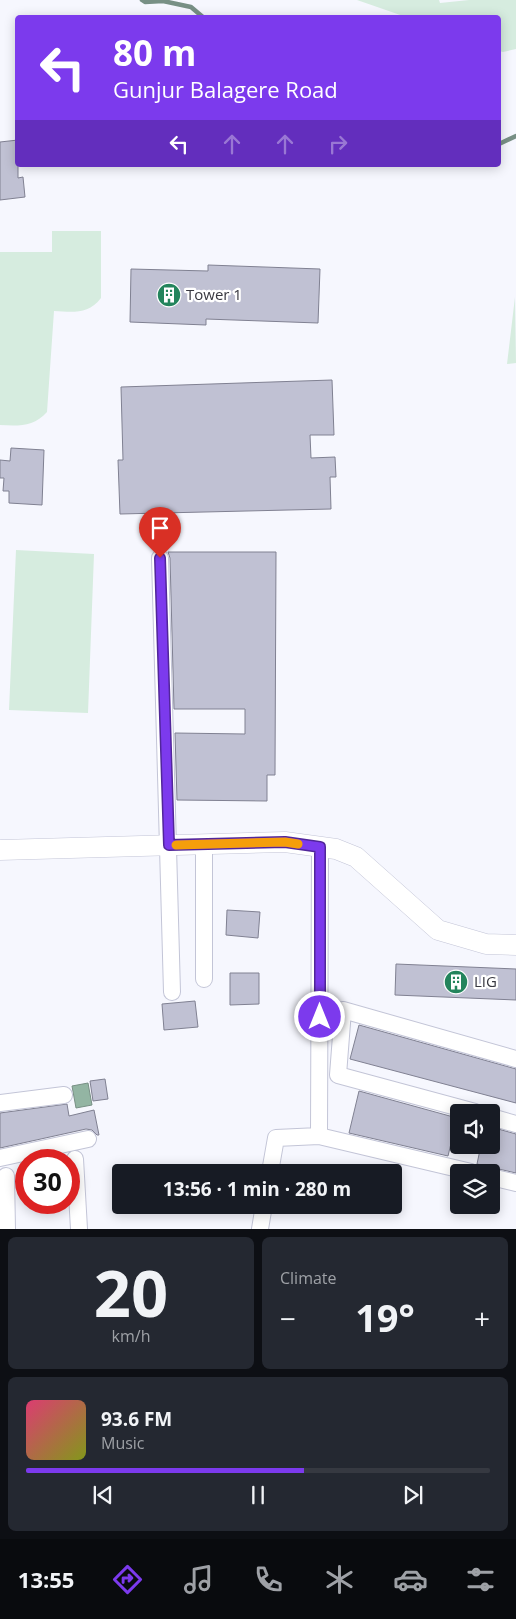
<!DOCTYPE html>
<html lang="en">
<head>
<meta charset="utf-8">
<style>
	body { margin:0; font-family:"Open Sans",sans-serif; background:#242831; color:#f1f3f6; height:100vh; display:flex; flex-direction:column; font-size:19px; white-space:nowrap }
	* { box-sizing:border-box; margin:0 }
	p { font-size:16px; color:#9ea1a6 }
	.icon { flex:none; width:28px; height:28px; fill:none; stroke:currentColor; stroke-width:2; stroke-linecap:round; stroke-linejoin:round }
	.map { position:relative; height:1229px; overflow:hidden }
	.side { display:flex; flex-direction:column; gap:8px; padding:8px; background:#0d0f14; flex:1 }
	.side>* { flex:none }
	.banner { position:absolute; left:15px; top:15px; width:486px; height:152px; border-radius:5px; box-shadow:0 2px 12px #0003; background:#7c3aed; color:#fff; overflow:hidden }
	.fabs { position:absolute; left:450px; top:1104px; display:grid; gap:10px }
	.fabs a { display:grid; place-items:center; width:50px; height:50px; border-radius:5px; background:#171b24; box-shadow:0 2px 12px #0003; font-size:25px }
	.speed { position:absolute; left:15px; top:1149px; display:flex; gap:10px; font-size:25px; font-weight:700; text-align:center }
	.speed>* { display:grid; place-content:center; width:65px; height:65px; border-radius:50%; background:#171b24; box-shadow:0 2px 12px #0003; line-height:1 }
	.speed .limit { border:8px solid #d22; background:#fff; color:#111 }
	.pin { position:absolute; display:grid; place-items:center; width:42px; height:42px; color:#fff; margin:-51px -21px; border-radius:50% 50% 50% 0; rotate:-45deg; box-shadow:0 0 5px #0007 }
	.pin .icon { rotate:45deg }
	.me { position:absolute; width:55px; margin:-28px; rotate:0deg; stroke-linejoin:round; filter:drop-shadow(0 0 4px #0008) }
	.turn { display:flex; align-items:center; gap:18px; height:105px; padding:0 15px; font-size:22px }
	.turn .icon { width:65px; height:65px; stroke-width:2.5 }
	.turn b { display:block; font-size:35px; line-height:42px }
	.lanes { display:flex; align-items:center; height:48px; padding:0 15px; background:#0003; justify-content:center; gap:25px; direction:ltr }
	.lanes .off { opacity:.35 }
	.big { font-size:38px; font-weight:700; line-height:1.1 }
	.side .card { flex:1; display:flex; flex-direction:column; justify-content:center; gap:8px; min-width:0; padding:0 18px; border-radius:8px; background:#242831 }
	.side .dial { align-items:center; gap:0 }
	.dial b { font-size:65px; line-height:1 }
	.song { display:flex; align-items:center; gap:15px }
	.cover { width:60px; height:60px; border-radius:8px; background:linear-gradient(135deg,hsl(340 70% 55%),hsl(70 70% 35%)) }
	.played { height:5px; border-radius:2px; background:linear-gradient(90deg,#7c3aed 60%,#363941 60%) }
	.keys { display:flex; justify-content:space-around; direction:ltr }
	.heat { display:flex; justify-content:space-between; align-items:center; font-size:28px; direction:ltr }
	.side .tiles { flex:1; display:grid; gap:8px; grid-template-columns:1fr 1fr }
	.card:last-child { grid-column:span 2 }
	.trip { position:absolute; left:112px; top:1164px; width:290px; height:50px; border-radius:5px; background:#171b24; box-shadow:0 2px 12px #0003; font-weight:700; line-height:50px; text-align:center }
	.menu { display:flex; height:80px; justify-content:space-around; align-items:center; background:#090b0e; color:#9ea1a6 }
	.menu .icon { width:35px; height:35px }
	.menu .on { color:#7c3aed }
	.menu b { font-size:22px; color:#f1f3f6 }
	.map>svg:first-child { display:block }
</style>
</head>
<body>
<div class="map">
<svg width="516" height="1229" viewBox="0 0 516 1229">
	<rect width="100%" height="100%" fill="#f6f7fe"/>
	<!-- green -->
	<path fill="#d6ecdf" d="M357,0H439L440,3L469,0H516V49L503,52L499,51V18L406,17Z
		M52,231H101V298C88,315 72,312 54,311L47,412C34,427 18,426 0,425V252H52Z
		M515,297L516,363L507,364Z
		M16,550L94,554L88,713L9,710Z"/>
	<!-- water -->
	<path fill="#93b5a3" stroke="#789085" d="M88,1083L92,1105L76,1108L72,1086Z"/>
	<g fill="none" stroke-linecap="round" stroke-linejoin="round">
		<!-- stream -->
		<path stroke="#789085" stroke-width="4.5" d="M142,0L145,2L163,1L191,7L204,18
			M499,144L516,136"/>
	</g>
	<!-- building -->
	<path fill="#c0c1d3" stroke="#808192" d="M18,140V178L23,177L25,197L0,200V142Z
		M208,265L320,269L318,323L206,319V325L130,322L131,269L208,271Z
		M332,380L334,435H310L311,458L335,457L336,477H330L331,509L120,514L118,460H123L121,387Z
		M11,448L44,450L42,505L9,503V491H3L4,478H0V460L10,461Z
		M168,552H276L275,775H267V801L177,800L175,733L245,734V709H174L170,558Z
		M227,910L260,912L258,938L226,935Z
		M396,964L516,969V1000L395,995Z
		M230,973H259V1004L230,1005Z
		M195,1001L198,1027L164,1030L162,1004Z
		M359,1025L516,1069V1103L350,1059Z
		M105,1079L108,1099L93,1101L90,1081Z
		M359,1091L457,1118L448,1156L349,1133Z
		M67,1104L69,1116L94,1110L99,1135H97L92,1130L86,1129L0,1148V1113Z
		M491,1127L516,1134V1173L477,1164L481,1145H491Z"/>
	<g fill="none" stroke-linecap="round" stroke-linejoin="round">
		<!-- minor casing -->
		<g stroke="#c3c5d7" stroke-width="18">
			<path id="minor" d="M160,558L172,992
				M204,979V844
				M0,1103L64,1095
				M475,1112L338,1075L343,1010L516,1059
				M491,1117L516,1124
				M319,1136L320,847
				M0,1158L88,1139
				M75,1159L79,1229
				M270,1172L276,1138L319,1136L471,1172
				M6,1176L7,1229
				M491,1177L516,1183
				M260,1229L264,1205"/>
		</g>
		<!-- tertiary casing -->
		<g stroke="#c3c5d7" stroke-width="21">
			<path id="tertiary" d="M0,850L285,842L336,849L356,857L438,930L486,944L516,945"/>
		</g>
		<!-- minor -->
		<use href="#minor" stroke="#fff" stroke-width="16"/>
		<!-- tertiary -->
		<use href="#tertiary" stroke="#fff" stroke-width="20"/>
	</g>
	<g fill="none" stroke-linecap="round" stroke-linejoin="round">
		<!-- route casing -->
		<g stroke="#51269a" stroke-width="12">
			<path id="route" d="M160,558L169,845L285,842L320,847V1017"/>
		</g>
		<!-- route -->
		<use href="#route" stroke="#7c3aed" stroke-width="9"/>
		<!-- slow -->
		<path stroke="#f59e0b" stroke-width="9" d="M176,845L285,842L298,844"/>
	</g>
	<!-- icons -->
	<defs>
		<g id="building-disc" transform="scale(1.25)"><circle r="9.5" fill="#23845c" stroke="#fff"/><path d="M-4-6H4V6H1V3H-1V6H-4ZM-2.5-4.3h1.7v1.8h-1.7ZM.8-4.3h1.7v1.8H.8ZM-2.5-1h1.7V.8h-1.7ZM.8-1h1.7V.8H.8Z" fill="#fff"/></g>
	</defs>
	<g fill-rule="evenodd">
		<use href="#building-disc" x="169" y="295"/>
		<use href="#building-disc" x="456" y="982"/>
	</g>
	<g text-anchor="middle" stroke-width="4.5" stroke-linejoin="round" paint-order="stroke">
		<!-- poi labels -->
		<g font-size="15" fill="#383840" stroke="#fff" text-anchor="start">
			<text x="186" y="300">Tower 1</text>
			<text x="474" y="987">LIG</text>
		</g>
	</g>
</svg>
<div class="fabs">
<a><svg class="icon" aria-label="sound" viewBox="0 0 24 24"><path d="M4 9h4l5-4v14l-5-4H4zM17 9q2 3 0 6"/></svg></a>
<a><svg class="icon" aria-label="layers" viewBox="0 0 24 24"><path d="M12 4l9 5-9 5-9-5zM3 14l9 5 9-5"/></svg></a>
</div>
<div class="speed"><div class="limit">30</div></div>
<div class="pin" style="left:160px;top:558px;background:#d93025"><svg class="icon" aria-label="arrive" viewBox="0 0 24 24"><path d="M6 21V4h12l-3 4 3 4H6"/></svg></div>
<svg class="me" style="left:320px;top:1017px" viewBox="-20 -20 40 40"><circle r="17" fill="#7c3aed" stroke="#fff" stroke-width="3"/><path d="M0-11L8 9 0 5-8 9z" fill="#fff"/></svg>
<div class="trip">13:56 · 1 min · 280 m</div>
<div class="banner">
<div class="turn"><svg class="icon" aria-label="left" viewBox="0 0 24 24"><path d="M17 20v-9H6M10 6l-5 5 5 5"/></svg><div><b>80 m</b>Gunjur Balagere Road</div></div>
<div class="lanes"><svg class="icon" aria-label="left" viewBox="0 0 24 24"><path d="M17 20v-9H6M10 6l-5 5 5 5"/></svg><svg class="icon off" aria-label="ahead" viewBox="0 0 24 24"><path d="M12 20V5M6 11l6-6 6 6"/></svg><svg class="icon off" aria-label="ahead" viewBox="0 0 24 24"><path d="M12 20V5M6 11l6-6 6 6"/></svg><svg class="icon off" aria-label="right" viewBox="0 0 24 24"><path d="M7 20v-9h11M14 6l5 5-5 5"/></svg></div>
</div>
</div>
<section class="side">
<div class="tiles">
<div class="card dial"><b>20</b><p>km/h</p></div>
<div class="card"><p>Climate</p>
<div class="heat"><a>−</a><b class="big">19°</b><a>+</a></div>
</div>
<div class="card">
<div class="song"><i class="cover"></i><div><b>93.6 FM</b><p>Music</p></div></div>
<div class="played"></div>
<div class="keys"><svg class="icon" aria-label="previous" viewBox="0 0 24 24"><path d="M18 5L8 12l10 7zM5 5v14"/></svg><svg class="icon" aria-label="pause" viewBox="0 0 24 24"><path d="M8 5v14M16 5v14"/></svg><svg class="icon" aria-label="next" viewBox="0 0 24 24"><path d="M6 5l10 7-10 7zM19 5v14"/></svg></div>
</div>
</div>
</section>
<nav class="menu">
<b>13:55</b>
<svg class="icon on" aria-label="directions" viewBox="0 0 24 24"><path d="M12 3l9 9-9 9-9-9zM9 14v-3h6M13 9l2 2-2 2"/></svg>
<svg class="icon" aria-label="music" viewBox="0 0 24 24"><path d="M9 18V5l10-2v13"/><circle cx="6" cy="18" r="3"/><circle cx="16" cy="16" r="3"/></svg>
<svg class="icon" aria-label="phone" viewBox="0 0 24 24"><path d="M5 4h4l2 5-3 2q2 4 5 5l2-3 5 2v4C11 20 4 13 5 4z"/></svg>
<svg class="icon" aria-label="climate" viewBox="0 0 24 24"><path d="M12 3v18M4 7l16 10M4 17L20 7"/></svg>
<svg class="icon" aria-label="car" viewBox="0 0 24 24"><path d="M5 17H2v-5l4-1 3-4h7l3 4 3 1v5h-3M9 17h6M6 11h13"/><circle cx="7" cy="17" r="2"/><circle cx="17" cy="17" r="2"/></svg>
<svg class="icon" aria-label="filters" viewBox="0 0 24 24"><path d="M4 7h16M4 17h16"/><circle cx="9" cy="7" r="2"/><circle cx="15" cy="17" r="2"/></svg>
</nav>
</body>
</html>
